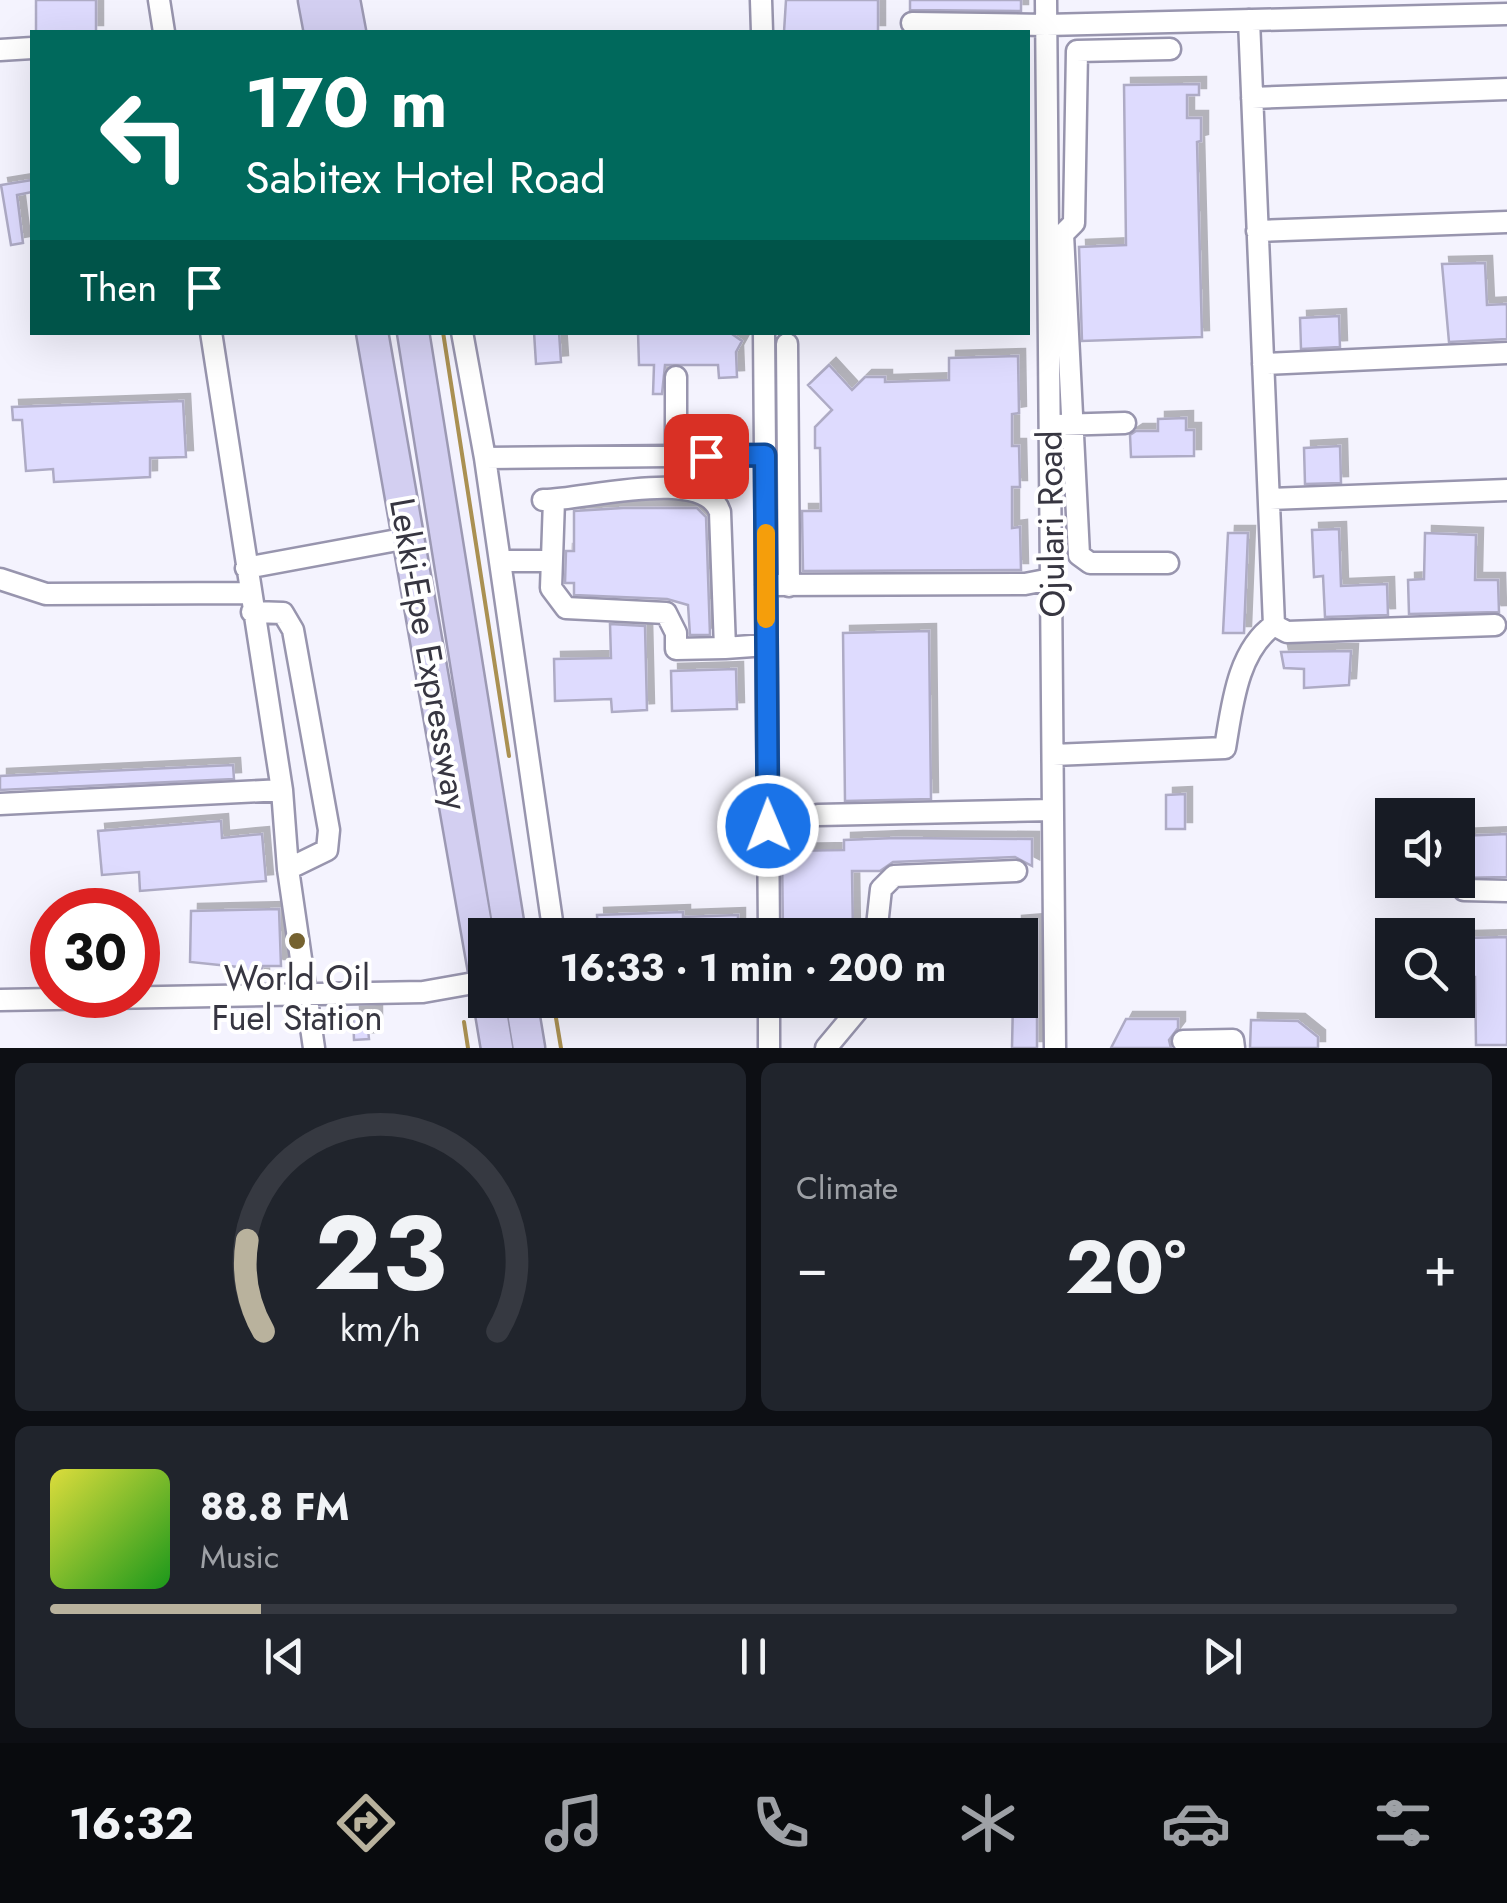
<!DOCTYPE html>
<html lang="en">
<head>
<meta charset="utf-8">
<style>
	body { margin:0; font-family:Jost,sans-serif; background:#20242c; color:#f1f3f6; height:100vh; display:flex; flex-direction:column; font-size:38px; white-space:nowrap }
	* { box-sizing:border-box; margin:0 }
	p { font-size:32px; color:#9ea1a6 }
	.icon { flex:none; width:55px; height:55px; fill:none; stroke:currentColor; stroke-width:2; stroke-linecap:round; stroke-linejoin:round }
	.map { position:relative; height:1048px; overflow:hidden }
	.sheet { display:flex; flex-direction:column; gap:15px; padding:15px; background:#0d0f14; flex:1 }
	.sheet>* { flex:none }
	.top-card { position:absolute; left:30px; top:30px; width:1000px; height:305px; border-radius:0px; box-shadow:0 10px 40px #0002; background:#00695c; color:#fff; overflow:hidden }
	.fabs { position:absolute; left:1375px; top:798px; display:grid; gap:20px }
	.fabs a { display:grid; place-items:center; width:100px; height:100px; border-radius:0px; background:#171b24; box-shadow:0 10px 40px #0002; font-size:50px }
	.speed { position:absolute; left:30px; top:888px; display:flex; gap:20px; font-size:50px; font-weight:700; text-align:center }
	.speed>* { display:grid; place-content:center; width:130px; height:130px; border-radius:50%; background:#171b24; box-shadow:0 10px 40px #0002; line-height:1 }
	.speed .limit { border:15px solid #d22; background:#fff; color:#111 }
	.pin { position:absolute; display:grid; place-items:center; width:85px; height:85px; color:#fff; margin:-42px; border-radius:20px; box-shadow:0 5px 15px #0006 }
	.me { position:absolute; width:110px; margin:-55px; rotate:359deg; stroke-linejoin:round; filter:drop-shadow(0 0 8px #0008) }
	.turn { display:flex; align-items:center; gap:35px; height:210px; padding:0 50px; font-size:45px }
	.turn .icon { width:130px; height:130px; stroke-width:2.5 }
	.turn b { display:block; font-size:70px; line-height:85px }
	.then { display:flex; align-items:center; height:95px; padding:0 50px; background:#0003; gap:20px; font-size:38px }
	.big { font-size:75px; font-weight:700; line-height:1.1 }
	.sheet .tile { flex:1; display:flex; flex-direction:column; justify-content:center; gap:15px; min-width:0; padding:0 35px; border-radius:15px; background:#20242c }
	.sheet .dial { align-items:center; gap:0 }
	.dial svg { height:260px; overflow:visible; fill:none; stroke:#363941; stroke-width:7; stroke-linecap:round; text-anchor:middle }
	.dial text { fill:#f1f3f6; stroke:none }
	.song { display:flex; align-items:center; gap:30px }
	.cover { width:120px; height:120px; border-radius:15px; background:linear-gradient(135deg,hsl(60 70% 55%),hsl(120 70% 35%)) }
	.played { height:10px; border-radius:5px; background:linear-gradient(90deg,#b9b29d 15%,#363941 15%) }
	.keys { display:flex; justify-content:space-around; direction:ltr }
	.heat { display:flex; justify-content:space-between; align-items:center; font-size:55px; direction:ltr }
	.sheet .tiles { flex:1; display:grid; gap:15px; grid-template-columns:1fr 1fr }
	.tile:last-child { grid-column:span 2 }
	.trip { position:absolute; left:468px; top:918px; width:570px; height:100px; border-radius:0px; background:#171b24; box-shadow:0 10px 40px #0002; font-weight:700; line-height:100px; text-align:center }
	.menu { display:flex; height:160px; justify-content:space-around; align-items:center; background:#090b0e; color:#9ea1a6 }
	.menu .icon { width:70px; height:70px }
	.menu .current { color:#b9b29d }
	.menu b { font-size:45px; color:#f1f3f6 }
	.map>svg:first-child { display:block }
</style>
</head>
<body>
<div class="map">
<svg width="1507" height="1048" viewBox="0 0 1507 1048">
	<defs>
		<filter id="shadow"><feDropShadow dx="7" dy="-7" stdDeviation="0" flood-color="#0004"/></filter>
	</defs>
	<rect width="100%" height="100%" fill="#f4f3fe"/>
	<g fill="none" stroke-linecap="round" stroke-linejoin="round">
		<!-- stream -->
		<path stroke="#aa9052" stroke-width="4" d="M443,332L509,756
			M553,1000L561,1048
			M464,1022L468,1048"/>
	</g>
	<!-- building -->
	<path fill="#dedbfe" stroke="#aeabc5" stroke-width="2.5" filter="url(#shadow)" d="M36,0H96V32H36Z
		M786,0H878V32H784Z
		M910,0H1021V11L910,10Z
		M1199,84V95H1187V118H1201V141L1197,142L1202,337L1082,341L1079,247L1126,245L1124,85Z
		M32,180V192L17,195L23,243L11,245L1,185Z
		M1485,263L1487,305L1507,304V339L1449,342L1442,264Z
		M1339,316L1340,347L1301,349L1300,318Z
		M534,332H559L561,362L536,364Z
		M638,332H729L742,341L736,352L737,377L719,378L718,365H665L662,394H653L654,365H639Z
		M1018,356L1019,413L1012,414V446H1019L1020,487H1012V528L1020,527L1021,570L803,571L802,511H821L820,448H815V427L832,410L808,385L829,365L852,390L865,377H885V382L949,380V358Z
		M183,401L186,457L150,458V477L54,482L53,469L26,471L22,420H13L12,407Z
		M1186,418V430H1194V456L1131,457L1130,435L1136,431H1158V419Z
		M1340,446L1341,483L1305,484L1304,448Z
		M623,508H697L706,517L710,635H690L688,605L667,599L574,595V583H565L566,551H574V511Z
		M1339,529L1341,586L1387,584L1388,615L1325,617L1323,576L1314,577L1312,530Z
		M1228,533H1248L1244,633H1223Z
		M1425,533L1476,535L1475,580H1498L1499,612L1409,614L1408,580L1424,579Z
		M610,624L645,626L647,710L612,712L611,699L555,701L554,659L611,658Z
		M929,631L931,799L845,801L843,633Z
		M1351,651L1349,685L1304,688V669L1284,668L1281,652Z
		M736,669L737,709L672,711L671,671Z
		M233,765L234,779L0,790V776Z
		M1185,794V829H1166V795Z
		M221,821L222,838L262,834L266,881L140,891L139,872L102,875L98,831Z
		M1507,834V877L1458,878V836Z
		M896,838L1032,839V866L1015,857L893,862L880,871H852L853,935H783L782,851L844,850V840Z
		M279,909L281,966H262V979L239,980L238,967L190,962L191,911Z
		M683,912V917L738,915V935H598L597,915Z
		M1037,921V1048H1012L1013,1000H1020V935H1015V923Z
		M1507,937V1045H1476L1475,977H1469L1467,938Z
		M375,1013V1029H368L369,1039L354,1040L353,1014Z
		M1126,1019H1178V1028L1169,1040L1171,1048H1111Z
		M1251,1020L1298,1021L1318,1037V1048H1250Z"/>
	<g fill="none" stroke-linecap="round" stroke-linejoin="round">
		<!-- minor casing -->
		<g stroke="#9895ae" stroke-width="25">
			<path id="minor" d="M159,0L164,32
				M761,0L762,32
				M1046,0L1055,1048
				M912,23L1046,25L1507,14
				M0,50L32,48
				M1252,98L1507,89
				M1257,231L1507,222
				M211,332L282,790L288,869L314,1048
				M462,332L485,458L554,935
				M764,332L769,935
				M787,344L789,586
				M1263,364L1507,353
				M676,377V456
				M1057,425L1125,423
				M485,458L765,455
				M1270,499L1507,490
				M543,500C581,501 704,465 720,512L725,648L766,645
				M554,500L551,588L566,608L666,613L676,633V649L725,648
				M500,561H550
				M1168,563H1090L1079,555L1063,234L1074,223L1077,51L1170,49
				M246,568L408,538
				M0,579L46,594L249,593
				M766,585L1025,584L1051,579
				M252,612L283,613L293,630L329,830L327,850L288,869
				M1274,625L1287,632L1495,625
				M1053,755L1225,748C1232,707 1237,651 1274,625L1249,20
				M0,804L282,790
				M818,815L1053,810
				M1464,890L1507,891
				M876,935L881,889L894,876L1016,871
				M0,1000L423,992L485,981
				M769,1000V1048
				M1183,1041L1233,1040L1234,1048
				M826,1048L866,1000"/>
		</g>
		<!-- highway casing -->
		<g stroke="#9c99b3" stroke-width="35">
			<path id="highway" d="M314,0L320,32
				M344,0L350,32
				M372,332L485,976
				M413,332L510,935
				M489,1000L497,1048
				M521,1000L529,1048"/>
		</g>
		<!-- minor -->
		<use href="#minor" stroke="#fff" stroke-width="20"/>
		<!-- highway -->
		<use href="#highway" stroke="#d3cff1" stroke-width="30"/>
	</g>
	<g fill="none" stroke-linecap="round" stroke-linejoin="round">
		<!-- route casing -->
		<g stroke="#114b97" stroke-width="25">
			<path id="route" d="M706,456L765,455L768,826"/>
		</g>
		<!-- route -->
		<use href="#route" stroke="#1a73e8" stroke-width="18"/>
		<!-- slow -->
		<path stroke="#f59e0b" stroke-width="18" d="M766,533V619"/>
	</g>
	<!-- markers -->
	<circle fill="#756230" stroke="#fff" stroke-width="4" cx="297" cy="941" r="10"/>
	<g text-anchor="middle" stroke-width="8" stroke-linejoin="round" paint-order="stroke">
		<!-- street labels -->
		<g font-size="35" fill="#373641" stroke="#fff">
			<text transform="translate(1051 524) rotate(-91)" y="12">Ojulari Road</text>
			<text transform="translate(429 654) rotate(80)" y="12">Lekki-Epe Expressway</text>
		</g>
		<!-- poi labels -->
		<g font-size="35" fill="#373641" stroke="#fff">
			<text x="297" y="990">World Oil<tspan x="297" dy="40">Fuel Station</tspan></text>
		</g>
	</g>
</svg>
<div class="fabs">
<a><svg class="icon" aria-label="sound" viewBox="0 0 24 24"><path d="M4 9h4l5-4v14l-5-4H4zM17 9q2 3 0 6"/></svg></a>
<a><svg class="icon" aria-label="search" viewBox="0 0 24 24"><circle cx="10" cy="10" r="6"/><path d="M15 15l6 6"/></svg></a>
</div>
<div class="speed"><div class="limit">30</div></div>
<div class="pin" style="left:706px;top:456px;background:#d93025"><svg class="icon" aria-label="arrive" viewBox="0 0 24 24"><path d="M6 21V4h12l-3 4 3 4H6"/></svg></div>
<svg class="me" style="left:768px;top:826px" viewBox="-20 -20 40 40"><circle r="17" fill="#1a73e8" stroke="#fff" stroke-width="3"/><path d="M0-11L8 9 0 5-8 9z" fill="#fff"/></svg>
<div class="trip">16:33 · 1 min · 200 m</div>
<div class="top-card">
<div class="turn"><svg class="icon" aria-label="left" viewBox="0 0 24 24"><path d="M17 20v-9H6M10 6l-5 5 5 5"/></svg><div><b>170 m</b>Sabitex Hotel Road</div></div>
<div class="then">Then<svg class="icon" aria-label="arrive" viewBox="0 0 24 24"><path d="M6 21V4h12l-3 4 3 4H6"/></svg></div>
</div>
</div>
<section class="sheet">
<div class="tiles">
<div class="tile dial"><svg viewBox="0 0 100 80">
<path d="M14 69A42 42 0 1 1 86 69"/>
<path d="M14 69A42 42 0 0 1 9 41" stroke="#b9b29d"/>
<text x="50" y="56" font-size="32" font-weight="700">23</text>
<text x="50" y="72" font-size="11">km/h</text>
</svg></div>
<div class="tile"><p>Climate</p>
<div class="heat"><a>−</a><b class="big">20°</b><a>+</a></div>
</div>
<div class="tile">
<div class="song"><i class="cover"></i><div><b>88.8 FM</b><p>Music</p></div></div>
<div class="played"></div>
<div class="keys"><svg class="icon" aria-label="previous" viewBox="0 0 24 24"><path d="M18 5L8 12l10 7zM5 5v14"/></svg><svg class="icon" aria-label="pause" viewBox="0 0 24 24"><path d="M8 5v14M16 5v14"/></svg><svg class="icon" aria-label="next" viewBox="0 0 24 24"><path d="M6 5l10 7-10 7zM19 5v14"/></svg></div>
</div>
</div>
</section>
<nav class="menu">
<b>16:32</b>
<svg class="icon current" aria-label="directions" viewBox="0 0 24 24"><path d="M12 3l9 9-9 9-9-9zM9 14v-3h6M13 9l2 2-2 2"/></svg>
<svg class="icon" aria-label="music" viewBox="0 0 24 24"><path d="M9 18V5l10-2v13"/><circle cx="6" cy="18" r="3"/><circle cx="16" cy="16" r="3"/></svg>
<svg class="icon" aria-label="phone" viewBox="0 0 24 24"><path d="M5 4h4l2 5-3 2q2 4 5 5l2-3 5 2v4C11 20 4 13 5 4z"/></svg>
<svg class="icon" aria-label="climate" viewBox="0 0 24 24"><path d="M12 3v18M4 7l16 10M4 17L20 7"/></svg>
<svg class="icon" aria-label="car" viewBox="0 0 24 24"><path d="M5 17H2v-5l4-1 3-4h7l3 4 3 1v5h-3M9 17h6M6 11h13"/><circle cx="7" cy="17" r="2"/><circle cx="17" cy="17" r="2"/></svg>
<svg class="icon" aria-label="filters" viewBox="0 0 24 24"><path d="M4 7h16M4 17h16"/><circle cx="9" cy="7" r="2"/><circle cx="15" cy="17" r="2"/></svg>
</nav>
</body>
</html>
